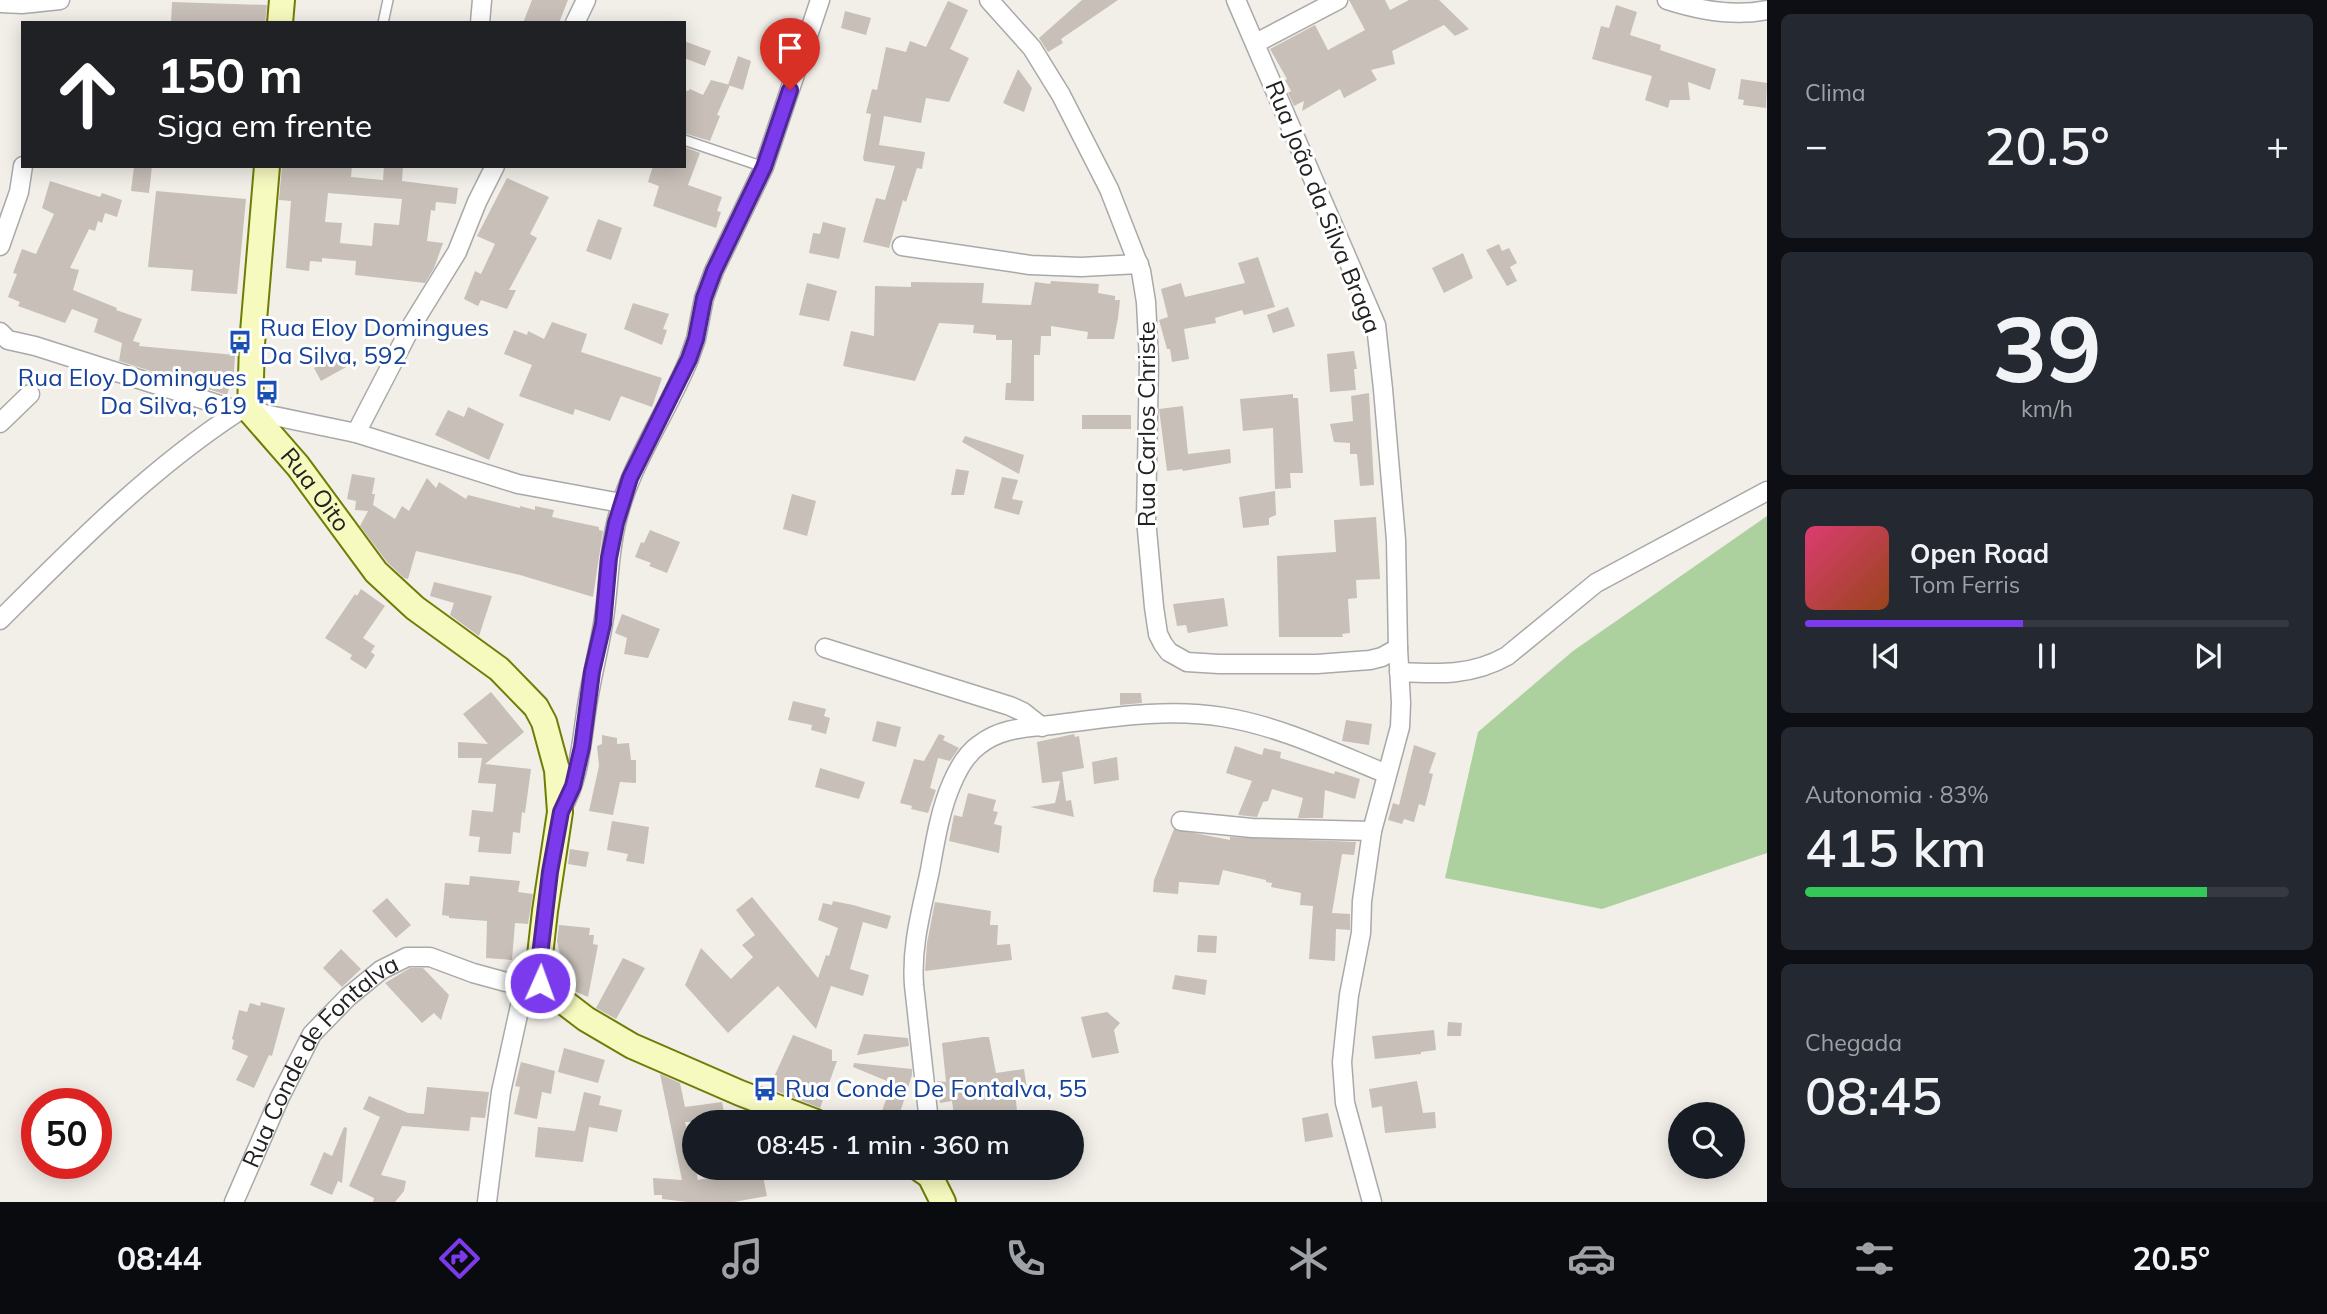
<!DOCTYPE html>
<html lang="pt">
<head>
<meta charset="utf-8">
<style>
	body { margin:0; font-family:Mulish,sans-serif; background:#242831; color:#f1f3f6; height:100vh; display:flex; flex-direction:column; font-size:26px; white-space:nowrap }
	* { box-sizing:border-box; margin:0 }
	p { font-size:23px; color:#9ea1a6 }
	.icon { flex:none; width:38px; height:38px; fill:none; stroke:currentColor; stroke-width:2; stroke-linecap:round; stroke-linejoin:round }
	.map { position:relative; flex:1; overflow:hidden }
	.sheet { display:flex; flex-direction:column; gap:14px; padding:14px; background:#0d0f14; width:560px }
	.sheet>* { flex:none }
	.top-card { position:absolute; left:21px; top:21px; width:665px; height:147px; border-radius:0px; box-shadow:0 4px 18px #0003; background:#202124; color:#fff; overflow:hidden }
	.fabs { position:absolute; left:1668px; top:1102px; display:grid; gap:14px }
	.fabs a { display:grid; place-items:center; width:77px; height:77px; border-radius:50%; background:#171b24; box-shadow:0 4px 18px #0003; font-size:35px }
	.speed { position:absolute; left:21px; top:1088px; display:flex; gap:14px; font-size:35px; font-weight:700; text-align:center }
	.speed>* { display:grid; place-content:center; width:91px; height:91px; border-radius:50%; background:#171b24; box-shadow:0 4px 18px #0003; line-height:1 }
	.speed .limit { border:10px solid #d22; background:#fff; color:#111 }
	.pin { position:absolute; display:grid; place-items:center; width:60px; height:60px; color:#fff; margin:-72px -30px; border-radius:50% 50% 50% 0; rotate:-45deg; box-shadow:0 0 7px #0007 }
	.pin .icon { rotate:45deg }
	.me { position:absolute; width:77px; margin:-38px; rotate:2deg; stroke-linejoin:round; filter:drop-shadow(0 0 5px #0008) }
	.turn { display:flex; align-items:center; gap:24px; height:147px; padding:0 21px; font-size:32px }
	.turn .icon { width:91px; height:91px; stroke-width:2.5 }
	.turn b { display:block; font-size:49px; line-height:60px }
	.big { font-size:52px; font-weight:600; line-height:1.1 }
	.sheet .tile { flex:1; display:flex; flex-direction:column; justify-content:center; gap:10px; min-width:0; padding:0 24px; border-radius:10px; background:#242831 }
	.sheet .dial { align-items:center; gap:0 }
	.dial b { font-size:91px; line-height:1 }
	.song { display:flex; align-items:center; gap:21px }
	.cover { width:84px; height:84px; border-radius:10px; background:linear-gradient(135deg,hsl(340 70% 55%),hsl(20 70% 35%)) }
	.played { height:7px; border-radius:4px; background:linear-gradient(90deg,#7c3aed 45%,#363941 45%) }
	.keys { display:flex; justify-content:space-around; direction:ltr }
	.heat { display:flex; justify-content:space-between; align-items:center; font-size:38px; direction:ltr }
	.charge { height:10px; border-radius:5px; background:linear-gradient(90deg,#34c759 83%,#363941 0) }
	.trip { position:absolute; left:682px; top:1110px; width:402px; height:70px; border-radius:35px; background:#171b24; box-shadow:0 4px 18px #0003; font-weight:600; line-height:70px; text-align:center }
	.tab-bar { display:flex; height:112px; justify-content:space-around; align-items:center; background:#090b0e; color:#9ea1a6 }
	.tab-bar .icon { width:49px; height:49px }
	.tab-bar .selected { color:#7c3aed }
	.tab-bar b { font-size:32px; color:#f1f3f6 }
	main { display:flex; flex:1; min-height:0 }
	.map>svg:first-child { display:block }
</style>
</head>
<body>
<main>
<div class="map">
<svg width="1767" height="1202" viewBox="0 0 1767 1202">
	<rect width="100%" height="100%" fill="#f2efe9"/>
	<!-- forest -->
	<path fill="#add19e" d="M1767,516V853L1602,909L1445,878L1478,732L1573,651Z"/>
	<!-- building -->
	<path fill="#c7bfb8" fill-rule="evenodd" d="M532,0H568L559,23H523Z
		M1082,0H1118L1061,39L1063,43L1048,52L1039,38Z
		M1349,0H1385L1390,10L1409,0H1439L1469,29L1455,36L1444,25L1392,51L1395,64L1371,70L1377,80L1344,98L1340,89L1302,111L1304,101L1294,106L1288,93L1291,91L1285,80L1287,79L1270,49L1315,25L1328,50L1365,30Z
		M948,1L968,10L950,49L969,58L949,102L926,98L921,123L884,116L879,145L925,152L922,169L917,168L906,202L903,200L889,248L863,242L876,198L885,200L895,166L864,161L863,158L871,114L866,113L872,89L877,90L886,47L906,52L910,41L926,47Z
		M172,2L267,5L265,23H171Z
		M1616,5L1637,12L1630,35L1661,45L1660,50L1716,69L1710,90L1688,82L1690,100H1670L1668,108L1645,100L1652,76L1592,59L1601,26L1609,28Z
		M845,11L871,18L866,35L841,28Z
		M684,41L711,51L705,66L684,58Z
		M738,56L751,61L743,90L728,85Z
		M1018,69L1032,88L1024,112L1003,103Z
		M1741,79L1767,83L1766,108L1743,105L1744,100L1738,99Z
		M711,80L730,85L717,115L720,116L710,141L684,133V90L688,91L690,89L703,95Z
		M684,147L700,153L688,185L722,197L717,211L721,212L716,228L653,206L659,186L648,182L653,166H684Z
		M134,166H152L149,193L131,191Z
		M282,166H352L351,177L383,180L384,166H403L402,181L458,188L456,204L436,202L435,211L431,210L427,241L443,243L434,268L425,283L355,275L356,261L322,258V262L310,261L309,271L286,268L291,201L279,200ZM328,193L402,199L399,225L374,223L372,246L340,243L342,223L325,222Z
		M507,178L549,197L530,234L537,238L509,290H516L507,309L481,300L478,306L464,299L475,271L481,274L495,244L477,236Z
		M50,181L100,197L102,193L122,200L117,217L105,213L102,223L98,221L95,231L89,229L70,268L79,270L73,290L117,308L116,310L142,319L133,341L140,343L139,346L235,355L233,389H229L227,395L119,361L122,343L94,332L98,319L72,309L65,323L18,306L20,302L8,297L17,274L13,273L22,249L36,254L54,214L42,208Z
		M156,191L246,199L237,294L191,291L193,270L148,267Z
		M598,219L622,228L611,260L586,251Z
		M823,222L846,228L839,259L809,253L813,233L820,234Z
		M1499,244L1502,251L1509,248L1517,263L1510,267L1517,281L1507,286L1486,250Z
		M1463,253L1473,278L1444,293L1432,268Z
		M1258,257L1275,307L1244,315L1242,310L1215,318L1216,323L1184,329L1189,359L1172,362L1170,349H1167L1159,320L1168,317L1161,289L1181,283L1185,297L1245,283L1238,263Z
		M1051,281L1099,284L1098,293L1115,296V300H1120L1118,318L1114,339H1087L1088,332L1051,326V336H1041L1040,355H1034V401L1005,400L1006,383H1011L1012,340H996V335L973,333L974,325L939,323L915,381L843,366L851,331L874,336L875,286L911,287V282L984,283L982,303L1031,305L1035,282L1050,284Z
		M807,283L837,291L829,321L799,315Z
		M633,303L669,314L663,329L667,330L662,345L624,329Z
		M1288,307L1295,326L1273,333L1267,315Z
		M552,322L587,334L581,352L662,378L652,407L621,396L610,421L575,409L573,415L519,396L532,365L504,354L514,330L527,335L528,331L544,339Z
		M1354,351L1357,369H1354L1356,390L1330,392L1327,354Z
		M343,353L348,366L321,381L314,368Z
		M1369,393L1374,485L1360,486L1357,454H1350V443L1334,442L1330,424L1353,421L1351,396Z
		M1293,394V398H1298L1303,473H1290L1291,488L1275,489L1273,428L1243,431L1240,399Z
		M1183,406L1188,454L1230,449L1231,463L1183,471L1182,469L1167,471L1159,409Z
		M468,407L504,424L489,460L435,435L448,410L464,417Z
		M1082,415H1131V429H1082Z
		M965,436L1024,455L1019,474L962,442Z
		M956,469L969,471L964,495H951Z
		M352,474L375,478L372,494H375L373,505L395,519L402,506L409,511L427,478L436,488L439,482L466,499L468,495L520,508V506L535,510V506L554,510L552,517L599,527V530L603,531L593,597L520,575L416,551L408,579L404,578L387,562L360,526L368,511L355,510L356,501L347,499Z
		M1002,477L1018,480L1012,499L1023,501L1019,515L994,508Z
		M1275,491L1276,515L1269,518V525L1243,528L1239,497Z
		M792,494L816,501L807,536L783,529Z
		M1376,517L1380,579L1356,580L1357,598L1348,599L1350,633L1342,634L1343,637H1279L1277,556L1336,552L1334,520Z
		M650,530L680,542L667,573L649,566L651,563L635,557L641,542L644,543Z
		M434,582L492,596L479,636L450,615L454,603L430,596Z
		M361,589L385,606L363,638L375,646L371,652L375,655L366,669L350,659L352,655L325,638L355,594L357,596Z
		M1224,598L1228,626L1188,633L1186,625L1177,626L1173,604Z
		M622,614L660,629L648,658L624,654L627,638L615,633Z
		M491,692L524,732L485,764L531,769L525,813L522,812L520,833L513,832L511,854L478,852L480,837L469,836L472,810L493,812L496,784L478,783L482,758H458V742L488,744L463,714Z
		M1120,693H1141L1142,703L1120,705Z
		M793,701L826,709L824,716L830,718L826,734L811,730L812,725L788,720Z
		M1346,720L1372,724L1369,745L1342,741Z
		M877,721L901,727L896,747L872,741Z
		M939,734L945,736L943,740L959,748L950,761L938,758L930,788L936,790L928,813L911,809L912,806L900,803L914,759L924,761Z
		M1074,734L1075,737L1079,736L1084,768L1062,772L1066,801L1071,800L1074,817L1030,807L1055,803L1060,781L1042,783L1037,742Z
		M602,735L617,738V744L629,743L631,760H636V783L620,782L613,815L589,811L599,766L597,746L602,744Z
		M1414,745L1436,753L1429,773L1433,774L1425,806L1419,804L1414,822L1404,819L1402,824L1388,820L1393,803L1399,805Z
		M1235,746L1262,755L1264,748L1281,752L1280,758L1334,774L1335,771L1360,779L1355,799L1325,790L1323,818H1298L1303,798L1272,789L1268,801L1263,802L1257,817L1238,815L1252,781L1226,773Z
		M1117,757L1119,780L1094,784L1092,762Z
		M820,768L865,782L859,799L815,787Z
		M968,793L996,800L993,811L998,812L994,824L1002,826L999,853L949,841L954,815L962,817Z
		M612,821L649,827L644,864L626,861L628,854L607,850Z
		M1174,829L1230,840V837L1356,842L1354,855L1342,854L1332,913L1350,914V930L1336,929L1335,961L1309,959L1313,906L1300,905L1301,893L1271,887L1272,883L1266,882V880L1223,870L1219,885L1179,882L1178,894L1153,892L1154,880Z
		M570,849L589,852L586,867L568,864Z
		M470,876L520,881L518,892L533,894L528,924L515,923L512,960L486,958L487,921L449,918V916L442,915L445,883L469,885Z
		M752,897L818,978L826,955L829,956L838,928L818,920L823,903L832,905L833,901L853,905L891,916L887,929L863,922L850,969L869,975L863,996L831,986L816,1029L778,986L728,1033L685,985L701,948L731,979L753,957L742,945L755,935L736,910Z
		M387,898L411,925L396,938L372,911Z
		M935,902L991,911L990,925H998L997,945L1010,944L1012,960L925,971L927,943Z
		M559,925L590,928L589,935H594L593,944L598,945L588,997L574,991L575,983L566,981L557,941Z
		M1198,935L1217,936L1216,953L1197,952Z
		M341,949L361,969L342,987L323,968Z
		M623,958L645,968L616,1019L596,1008Z
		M410,968H423L449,995L441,1020L434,1013L422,1023L385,983Z
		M1175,975L1207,980L1205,995L1172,989Z
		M261,1002L285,1008L272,1056L269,1055L254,1088L236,1080L248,1056L232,1049L234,1040L232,1039L239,1010L247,1012L250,1003L260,1006Z
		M1107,1012L1120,1023L1114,1030L1119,1053L1092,1058L1081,1017Z
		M1448,1022L1462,1023L1461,1036H1447Z
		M1434,1030L1436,1050L1421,1052V1054L1375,1059L1372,1036Z
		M864,1034L908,1038L909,1046L857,1055Z
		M793,1035L832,1050V1061H837L820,1108L769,1088Z
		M983,1037H989L996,1073L1024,1069L1027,1089L1015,1091L1018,1122H955L952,1101L940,1103L937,1081L946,1082L942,1043Z
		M564,1048L605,1060L598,1083L558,1072Z
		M521,1062L555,1071L551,1094L542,1092L537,1119L514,1114L520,1087L515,1086Z
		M854,1063L912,1069V1075L897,1122H878L892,1083L853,1067Z
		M660,1074L680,1083L685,1107L722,1102L726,1122H685L698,1180L737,1172L736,1167H761L767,1196L734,1202H687L662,1199V1195H654L653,1178L682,1180Z
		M1417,1081L1423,1113L1435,1112L1436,1128L1385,1133L1382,1106L1372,1108L1369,1089Z
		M427,1087L489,1092L485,1118L471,1117L469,1131L402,1126L381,1175L406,1181L404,1191L395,1202H373L374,1198L349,1186L380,1117L363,1109L369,1096L408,1113L424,1114Z
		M584,1092L601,1096L599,1105L622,1110L617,1132L589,1127L583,1162L535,1157L538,1127L575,1131Z
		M1328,1113L1333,1137L1305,1142L1302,1118Z
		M344,1127L347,1128L342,1183L338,1181L332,1195L310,1185L324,1152L332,1156Z"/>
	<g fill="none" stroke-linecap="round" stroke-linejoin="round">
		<!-- lane casing -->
		<g stroke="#a9a9a9" stroke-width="12">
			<path id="lane" d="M383,23L388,0
				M684,140L764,167"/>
		</g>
		<!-- street casing -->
		<g stroke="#a9a9a9" stroke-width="21">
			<g id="street">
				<path d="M989,0L1032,48L1061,95L1109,189L1141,271L1146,302L1149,361L1146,519L1154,607L1158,634L1163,644L1169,652L1187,662L1219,664H1317L1370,660L1382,657L1398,648"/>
				<path d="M1236,0L1376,325L1383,389L1396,540L1398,648L1401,703L1400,727L1372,831L1362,901L1361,933L1349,995L1342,1062L1345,1103L1372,1202"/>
				<path d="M1667,0C1698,10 1734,17 1767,10"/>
				<path d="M0,3L22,4L60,0"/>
				<path d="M480,23L482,0"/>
				<path d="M575,23L586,0"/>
				<path d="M1256,43L1338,0"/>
				<path d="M0,246L19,192L23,166"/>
				<path d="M902,246L1030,265L1081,267L1139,264"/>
				<path d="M0,332L8,340L35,346L239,411H250L356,433L518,484L621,503"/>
				<path d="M0,423L30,394"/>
				<path d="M356,433L412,325L457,252L477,202L495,166"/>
				<path d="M0,620C75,545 150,469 239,411"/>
				<path d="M825,648L1010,706L1023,712L1042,727"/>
				<path d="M1399,672C1438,674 1472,676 1507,656L1596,583L1767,491"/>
				<path d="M561,810C579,781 581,746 586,713C590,683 598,654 603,624C609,591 608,557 616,524C629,465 666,415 689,359L696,339L704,298L714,271L764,167L820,0"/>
				<path d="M1181,821L1252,828L1372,831"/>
				<path d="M929,1122L914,985C911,945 922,909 930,870C935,842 940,810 952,783C958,769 966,754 979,745C1003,726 1031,728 1059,724C1113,717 1169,708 1223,717C1280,726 1335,753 1387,774"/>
				<path id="s1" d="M234,1202L280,1097L312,1034L348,997L381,970L407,957H430L473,973L506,982L539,983"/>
				<path d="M487,1202L501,1092L525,983"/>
			</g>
		</g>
		<!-- secondary casing -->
		<g stroke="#707d05" stroke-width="28">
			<g id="secondary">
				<path d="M280,23L282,0"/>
				<path id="s2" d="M267,166L252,344L250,411L298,466L376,572L415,608L499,669L536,707L544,722L557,770L560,812L545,911L539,964V983L586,1019L632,1046L740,1093L816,1122"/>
				<path d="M917,1167L930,1176L943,1202"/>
			</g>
		</g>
		<!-- lane -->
		<use href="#lane" stroke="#fff" stroke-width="9"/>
		<!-- street -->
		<use href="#street" stroke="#fff" stroke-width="18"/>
		<!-- secondary -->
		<use href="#secondary" stroke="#f7fabf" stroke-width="24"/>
	</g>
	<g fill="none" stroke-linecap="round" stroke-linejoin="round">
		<!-- route casing -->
		<g stroke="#51269a" stroke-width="18">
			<path id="route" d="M540,983L539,964L550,872L561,812L573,786L582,747L592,672L603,624L609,558L616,523L630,478L689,359L696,339L704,298L714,271L764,167L790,90"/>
		</g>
		<!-- route -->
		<use href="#route" stroke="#7c3aed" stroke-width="12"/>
	</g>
	<!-- icons -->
	<defs>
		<g id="bus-bare" transform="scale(1.89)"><path d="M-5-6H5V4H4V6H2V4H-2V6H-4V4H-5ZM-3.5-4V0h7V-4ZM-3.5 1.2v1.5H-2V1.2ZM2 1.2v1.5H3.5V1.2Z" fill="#1a4fb4" stroke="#fff" stroke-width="2.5" paint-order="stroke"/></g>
	</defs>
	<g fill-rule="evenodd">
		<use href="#bus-bare" x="240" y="342"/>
		<use href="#bus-bare" x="267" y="392"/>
		<use href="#bus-bare" x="765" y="1089"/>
	</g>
	<g text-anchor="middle" stroke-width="6" stroke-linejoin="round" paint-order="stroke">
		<!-- street labels -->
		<g font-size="24" fill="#222" stroke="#fff">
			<text transform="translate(1323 207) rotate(68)" y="8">Rua João da Silva Braga</text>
			<text transform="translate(1147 424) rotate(-90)" y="8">Rua Carlos Christe</text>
			<text dy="8" stroke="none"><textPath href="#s2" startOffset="348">Rua Oito</textPath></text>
			<text dy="8" stroke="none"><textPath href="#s1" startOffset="168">Rua Conde de Fontalva</textPath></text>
		</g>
		<!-- transit labels -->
		<g font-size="24" fill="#164399" stroke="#fff" text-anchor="start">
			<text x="260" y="336">Rua Eloy Domingues<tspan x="260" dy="28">Da Silva, 592</tspan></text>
			<text x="247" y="386" text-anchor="end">Rua Eloy Domingues<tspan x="247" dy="28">Da Silva, 619</tspan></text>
			<text x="785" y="1097">Rua Conde De Fontalva, 55</text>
		</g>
	</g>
</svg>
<div class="fabs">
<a><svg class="icon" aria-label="search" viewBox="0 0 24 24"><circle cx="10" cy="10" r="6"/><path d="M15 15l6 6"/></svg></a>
</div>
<div class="speed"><div class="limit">50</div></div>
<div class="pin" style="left:790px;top:90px;background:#d93025"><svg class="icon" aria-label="arrive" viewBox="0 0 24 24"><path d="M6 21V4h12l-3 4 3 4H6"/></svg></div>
<svg class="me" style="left:540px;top:983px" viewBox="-20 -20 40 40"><circle r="17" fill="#7c3aed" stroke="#fff" stroke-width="3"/><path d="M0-11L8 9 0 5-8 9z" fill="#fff"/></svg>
<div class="trip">08:45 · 1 min · 360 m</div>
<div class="top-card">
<div class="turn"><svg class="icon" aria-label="ahead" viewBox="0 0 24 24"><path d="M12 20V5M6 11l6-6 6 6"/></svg><div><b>150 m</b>Siga em frente</div></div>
</div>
</div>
<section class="sheet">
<div class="tile"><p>Clima</p>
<div class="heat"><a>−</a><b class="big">20.5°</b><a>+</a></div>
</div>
<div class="tile dial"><b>39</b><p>km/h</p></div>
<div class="tile">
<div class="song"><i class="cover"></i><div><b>Open Road</b><p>Tom Ferris</p></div></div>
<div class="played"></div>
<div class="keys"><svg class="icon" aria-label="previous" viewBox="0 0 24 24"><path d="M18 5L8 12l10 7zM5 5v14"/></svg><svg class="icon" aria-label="pause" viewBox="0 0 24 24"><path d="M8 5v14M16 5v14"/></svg><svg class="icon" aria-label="next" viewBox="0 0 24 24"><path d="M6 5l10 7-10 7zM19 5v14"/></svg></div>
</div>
<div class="tile"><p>Autonomia · 83%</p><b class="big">415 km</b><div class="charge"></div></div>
<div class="tile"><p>Chegada</p><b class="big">08:45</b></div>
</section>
</main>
<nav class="tab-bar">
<b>08:44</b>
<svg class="icon selected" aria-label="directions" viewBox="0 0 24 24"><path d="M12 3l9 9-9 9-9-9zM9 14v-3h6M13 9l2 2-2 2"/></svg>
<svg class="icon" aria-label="music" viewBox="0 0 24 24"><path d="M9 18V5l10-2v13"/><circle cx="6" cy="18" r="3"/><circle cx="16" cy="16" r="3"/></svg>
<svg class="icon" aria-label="phone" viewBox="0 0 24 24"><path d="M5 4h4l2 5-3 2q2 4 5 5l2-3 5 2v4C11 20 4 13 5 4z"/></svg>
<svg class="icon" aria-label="climate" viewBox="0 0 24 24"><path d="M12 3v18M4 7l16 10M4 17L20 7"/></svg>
<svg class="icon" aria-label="car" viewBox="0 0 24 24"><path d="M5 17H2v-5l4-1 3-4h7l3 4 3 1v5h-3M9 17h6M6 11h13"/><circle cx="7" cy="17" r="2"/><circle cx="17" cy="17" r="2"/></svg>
<svg class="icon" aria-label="filters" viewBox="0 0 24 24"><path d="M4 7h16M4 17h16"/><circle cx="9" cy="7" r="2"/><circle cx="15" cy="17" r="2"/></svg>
<b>20.5°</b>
</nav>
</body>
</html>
